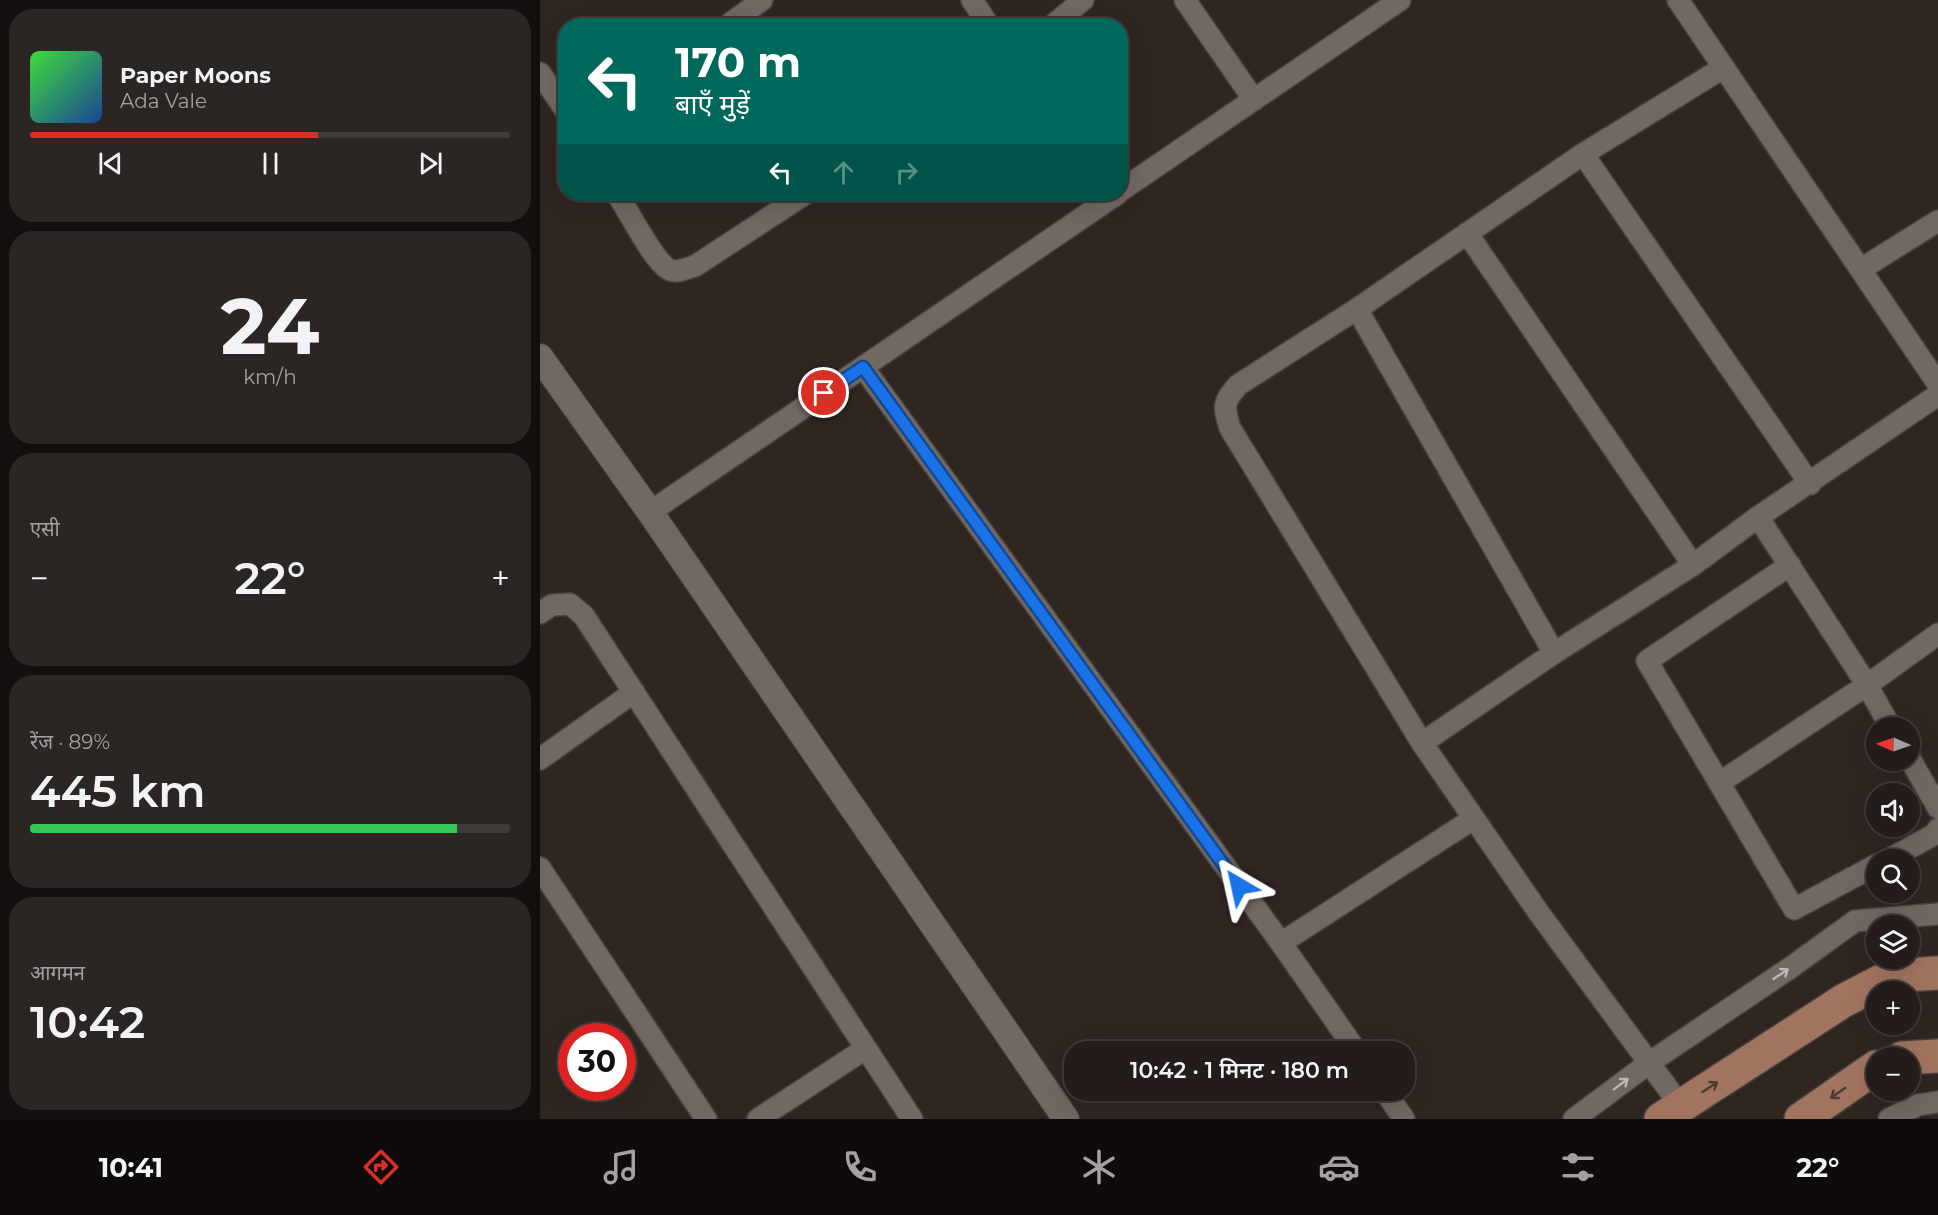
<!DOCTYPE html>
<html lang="hi">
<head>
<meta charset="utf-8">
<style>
	body { margin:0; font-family:Montserrat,"Noto Sans Devanagari",sans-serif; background:#2b2523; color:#f1f3f6; height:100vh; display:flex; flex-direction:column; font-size:22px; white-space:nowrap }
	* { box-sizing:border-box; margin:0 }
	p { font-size:20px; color:#a3a1a2 }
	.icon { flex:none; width:33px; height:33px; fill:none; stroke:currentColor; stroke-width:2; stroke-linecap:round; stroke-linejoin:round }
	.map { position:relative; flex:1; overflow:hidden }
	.drawer { display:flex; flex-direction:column; gap:9px; padding:9px; background:#130f0e; width:540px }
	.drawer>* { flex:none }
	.guide { position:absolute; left:18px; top:18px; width:570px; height:183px; border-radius:24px; box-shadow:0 6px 24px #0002,0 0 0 2px #403a39; background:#00695c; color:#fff; overflow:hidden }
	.needle { width:39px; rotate:272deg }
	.controls { position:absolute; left:1326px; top:717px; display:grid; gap:12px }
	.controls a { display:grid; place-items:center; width:54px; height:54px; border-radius:50%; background:#231c1a; box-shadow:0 6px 24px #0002,0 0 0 2px #403a39; font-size:30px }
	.speed { position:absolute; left:18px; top:1023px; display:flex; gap:12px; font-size:30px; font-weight:700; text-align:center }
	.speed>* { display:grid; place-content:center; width:78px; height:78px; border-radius:50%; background:#231c1a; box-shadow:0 6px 24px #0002,0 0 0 2px #403a39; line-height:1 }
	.speed .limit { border:9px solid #d22; background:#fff; color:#111 }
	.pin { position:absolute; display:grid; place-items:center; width:51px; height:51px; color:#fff; margin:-26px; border:3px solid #fff; border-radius:50%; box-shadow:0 2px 6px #0007 }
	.me { position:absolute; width:66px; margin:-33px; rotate:324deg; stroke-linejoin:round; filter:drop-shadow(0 0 4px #0008) }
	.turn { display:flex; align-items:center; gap:21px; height:126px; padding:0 18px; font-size:27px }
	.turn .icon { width:78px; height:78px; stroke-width:2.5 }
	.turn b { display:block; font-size:42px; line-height:51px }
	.lanes { display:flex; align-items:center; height:57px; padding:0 18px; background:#0003; justify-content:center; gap:30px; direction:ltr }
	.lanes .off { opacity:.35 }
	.big { font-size:45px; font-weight:600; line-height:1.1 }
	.drawer .tile { flex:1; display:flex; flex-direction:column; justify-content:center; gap:9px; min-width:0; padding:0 21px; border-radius:24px; background:#2b2523 }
	.drawer .dial { align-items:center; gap:0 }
	.dial b { font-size:78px; line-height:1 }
	.song { display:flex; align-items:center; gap:18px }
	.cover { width:72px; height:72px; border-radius:9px; background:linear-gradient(135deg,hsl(120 70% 55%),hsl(220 70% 35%)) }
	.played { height:6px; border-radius:3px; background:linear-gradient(90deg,#d93025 60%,#403a39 60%) }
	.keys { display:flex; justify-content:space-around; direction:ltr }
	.heat { display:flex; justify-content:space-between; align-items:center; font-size:33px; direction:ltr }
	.charge { height:9px; border-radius:4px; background:linear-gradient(90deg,#34c759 89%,#403a39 0) }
	.trip { position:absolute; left:524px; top:1041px; width:351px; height:60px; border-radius:24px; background:#231c1a; box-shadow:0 6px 24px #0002,0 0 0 2px #403a39; font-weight:600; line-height:60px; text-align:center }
	.tab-bar { display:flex; height:96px; justify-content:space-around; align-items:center; background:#0e0b0a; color:#a3a1a2 }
	.tab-bar .icon { width:42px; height:42px }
	.tab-bar .on { color:#d93025 }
	.tab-bar b { font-size:27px; color:#f1f3f6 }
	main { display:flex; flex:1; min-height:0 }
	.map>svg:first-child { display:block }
</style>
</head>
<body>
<main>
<section class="drawer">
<div class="tile">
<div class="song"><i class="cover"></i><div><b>Paper Moons</b><p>Ada Vale</p></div></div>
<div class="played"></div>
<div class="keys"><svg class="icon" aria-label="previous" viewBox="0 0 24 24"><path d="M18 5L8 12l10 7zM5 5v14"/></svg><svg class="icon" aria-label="pause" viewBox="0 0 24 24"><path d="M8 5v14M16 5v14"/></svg><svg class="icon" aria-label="next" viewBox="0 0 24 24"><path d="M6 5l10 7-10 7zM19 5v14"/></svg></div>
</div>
<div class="tile dial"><b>24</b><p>km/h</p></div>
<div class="tile"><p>एसी</p>
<div class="heat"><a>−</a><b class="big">22°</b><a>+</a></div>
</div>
<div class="tile"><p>रेंज · 89%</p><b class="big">445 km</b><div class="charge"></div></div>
<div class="tile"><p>आगमन</p><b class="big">10:42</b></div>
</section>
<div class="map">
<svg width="1398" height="1119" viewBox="0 0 1398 1119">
	<rect width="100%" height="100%" fill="#2f2622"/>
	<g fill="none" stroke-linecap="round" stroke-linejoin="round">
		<!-- minor casing -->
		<g stroke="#49423f" stroke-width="24">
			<path id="minor" d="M432,0L449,26
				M645,0L714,100
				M1138,0L1398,384
				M187,26L222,0
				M512,26L543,0
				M0,73L26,111
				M1043,154L1270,484
				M580,191L860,0
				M77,194C88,210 113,260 128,269C136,274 147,268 155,266L265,194
				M927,233L1153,565
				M1321,269L1398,221
				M817,309L1014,653
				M323,367L741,943
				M110,512L577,194
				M1250,565L1107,661L1254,909L1336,865
				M0,613L12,605L30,604L44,616L372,1119
				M1351,728L1327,685L1398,634
				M882,743L1014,653L1153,565L1218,517L1398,395
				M0,759L94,692
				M1370,759L1398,808
				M1179,783L1327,685L1218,517
				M1348,860L1395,834L1398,829
				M0,868L166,1119
				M817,1052L741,943L933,819
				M844,1090L864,1119
				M1140,1105L999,913L882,743L690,428C683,405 683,403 698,385L817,309L1043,154L1183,68
				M218,1119L325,1049
				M1034,1119L1109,1063L1250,968L1315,921L1398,914
				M1349,1119L1378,1105L1398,1102"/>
		</g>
		<!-- tertiary casing -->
		<g stroke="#49423f" stroke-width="28">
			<path id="tertiary" d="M0,357L110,512L526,1119"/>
		</g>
		<!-- primary casing -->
		<g stroke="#49423f" stroke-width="36">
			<path id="primary" d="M1362,1058L1398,1056
				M1121,1119L1303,1001L1351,976L1398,973
				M1261,1119L1336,1067"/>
		</g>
		<!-- minor -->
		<use href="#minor" stroke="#716763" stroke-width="21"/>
		<!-- tertiary -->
		<use href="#tertiary" stroke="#716763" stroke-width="26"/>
		<!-- primary -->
		<use href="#primary" stroke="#a1745f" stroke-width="33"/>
	</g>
	<!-- one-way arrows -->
	<defs><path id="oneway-shaft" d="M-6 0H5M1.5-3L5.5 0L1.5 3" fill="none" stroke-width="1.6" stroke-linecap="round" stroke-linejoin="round" transform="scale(1.5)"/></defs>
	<g stroke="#beb7b4">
		<use href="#oneway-shaft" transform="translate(1241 974) rotate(-34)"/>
		<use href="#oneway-shaft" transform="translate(1081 1084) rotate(-37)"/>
	</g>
	<g stroke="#4c3a31">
		<use href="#oneway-shaft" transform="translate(1170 1087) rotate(-33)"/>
		<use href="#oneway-shaft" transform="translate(1298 1093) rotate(145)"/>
	</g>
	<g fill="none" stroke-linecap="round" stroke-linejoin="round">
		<!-- route casing -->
		<g stroke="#114b97" stroke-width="15">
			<path id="route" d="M284,393L323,367L699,886"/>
		</g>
		<!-- route -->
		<use href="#route" stroke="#1a73e8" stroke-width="10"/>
	</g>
</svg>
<div class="controls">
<a><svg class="needle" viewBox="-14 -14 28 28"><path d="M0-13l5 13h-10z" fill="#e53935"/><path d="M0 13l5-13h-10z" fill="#a3a1a2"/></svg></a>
<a><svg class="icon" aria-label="sound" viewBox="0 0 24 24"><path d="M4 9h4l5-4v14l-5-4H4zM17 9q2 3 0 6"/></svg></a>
<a><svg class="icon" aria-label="search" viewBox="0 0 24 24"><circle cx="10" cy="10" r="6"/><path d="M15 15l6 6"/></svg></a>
<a><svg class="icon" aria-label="layers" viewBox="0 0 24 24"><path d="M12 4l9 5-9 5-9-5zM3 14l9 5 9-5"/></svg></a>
<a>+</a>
<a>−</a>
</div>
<div class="speed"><div class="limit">30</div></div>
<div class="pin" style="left:284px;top:393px;background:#d93025"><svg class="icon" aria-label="arrive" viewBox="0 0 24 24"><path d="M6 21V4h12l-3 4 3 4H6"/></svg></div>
<svg class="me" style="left:699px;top:886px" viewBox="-20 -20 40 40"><path d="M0-17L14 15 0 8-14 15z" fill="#1a73e8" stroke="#fff" stroke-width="4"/></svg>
<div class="trip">10:42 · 1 मिनट · 180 m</div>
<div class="guide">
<div class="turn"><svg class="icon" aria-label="left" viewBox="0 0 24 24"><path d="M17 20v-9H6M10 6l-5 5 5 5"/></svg><div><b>170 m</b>बाएँ मुड़ें</div></div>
<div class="lanes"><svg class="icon" aria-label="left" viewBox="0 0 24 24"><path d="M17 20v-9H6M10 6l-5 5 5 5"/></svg><svg class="icon off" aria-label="ahead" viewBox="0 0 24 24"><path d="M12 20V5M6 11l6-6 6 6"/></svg><svg class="icon off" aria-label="right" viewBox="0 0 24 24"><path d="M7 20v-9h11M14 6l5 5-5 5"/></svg></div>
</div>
</div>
</main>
<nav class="tab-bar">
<b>10:41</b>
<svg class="icon on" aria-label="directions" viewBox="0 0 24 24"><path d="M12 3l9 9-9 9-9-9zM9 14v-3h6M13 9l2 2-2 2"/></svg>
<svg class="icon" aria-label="music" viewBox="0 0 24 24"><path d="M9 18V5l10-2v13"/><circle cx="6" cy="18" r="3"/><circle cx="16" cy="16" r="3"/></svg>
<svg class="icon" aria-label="phone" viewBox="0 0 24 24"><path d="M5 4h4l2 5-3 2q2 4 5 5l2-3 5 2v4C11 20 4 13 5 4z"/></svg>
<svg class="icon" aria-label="climate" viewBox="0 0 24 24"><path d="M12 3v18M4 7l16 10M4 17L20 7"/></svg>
<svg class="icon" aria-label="car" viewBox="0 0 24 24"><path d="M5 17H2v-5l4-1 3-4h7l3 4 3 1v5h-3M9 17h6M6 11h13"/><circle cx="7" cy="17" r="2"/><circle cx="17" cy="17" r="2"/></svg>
<svg class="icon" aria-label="filters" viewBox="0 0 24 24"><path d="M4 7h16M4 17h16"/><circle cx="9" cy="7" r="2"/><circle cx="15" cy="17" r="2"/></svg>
<b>22°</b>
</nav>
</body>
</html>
